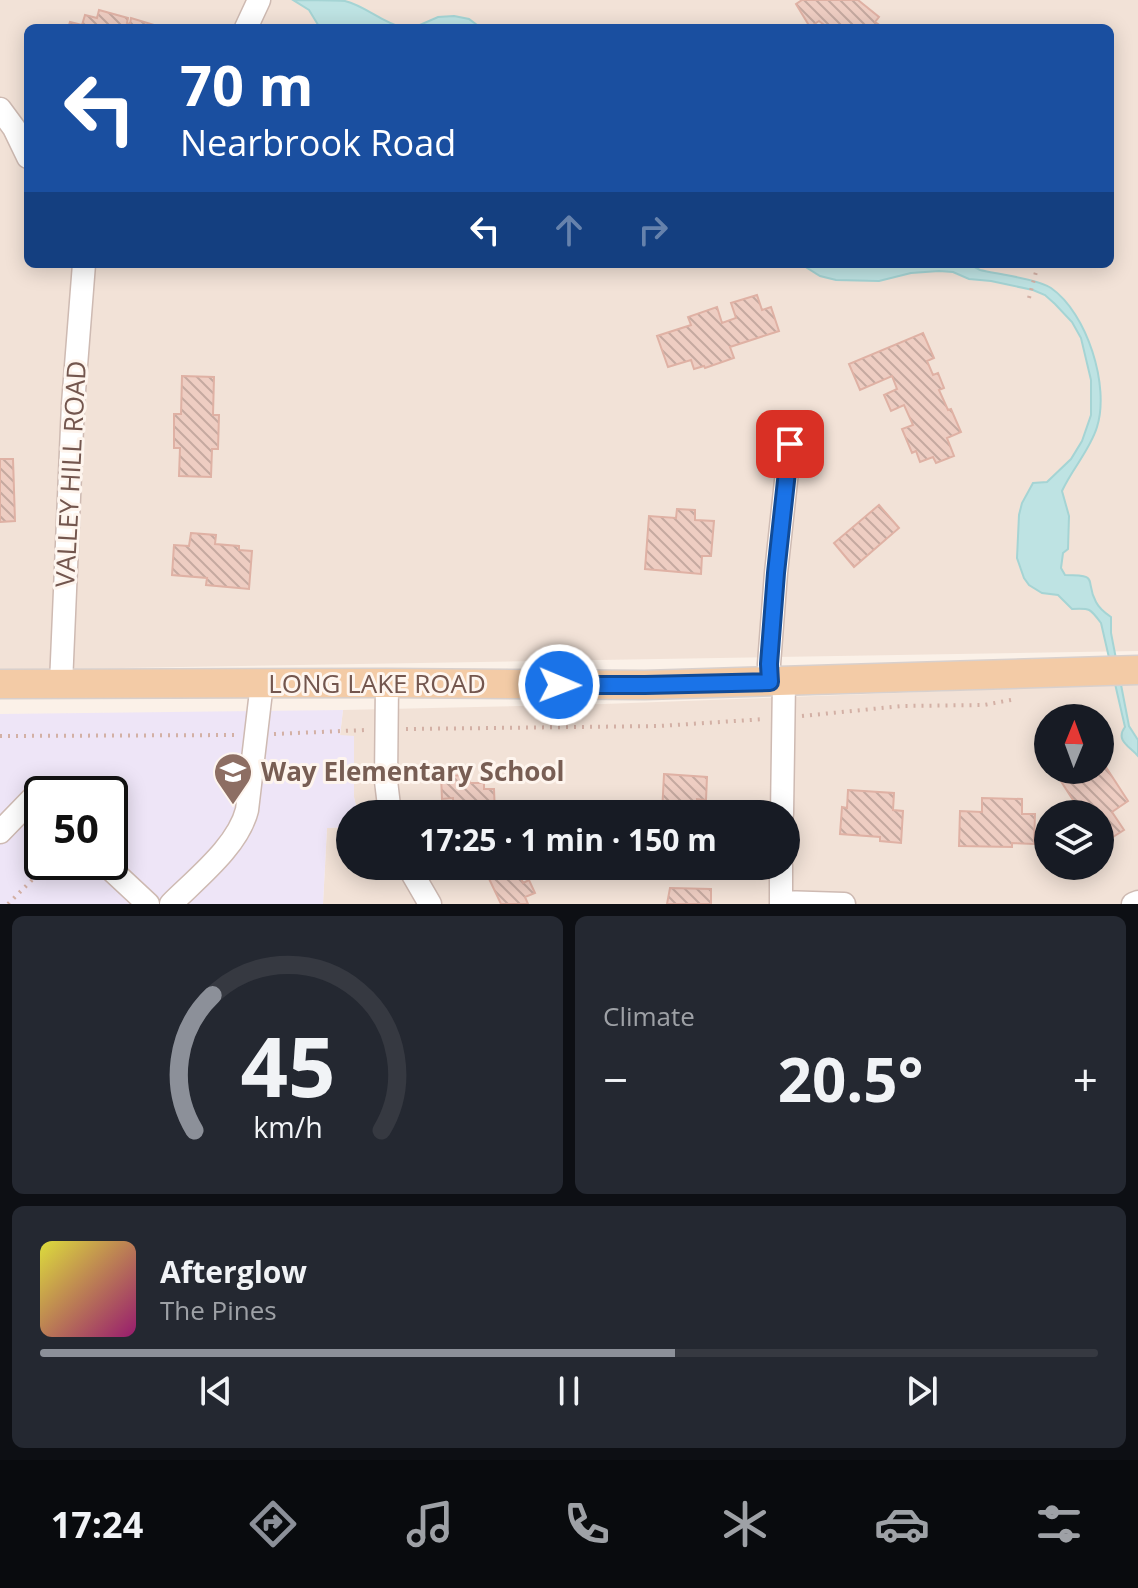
<!DOCTYPE html>
<html lang="en">
<head>
<meta charset="utf-8">
<style>
	body { margin:0; font-family:"Open Sans",sans-serif; background:#242831; color:#f1f3f6; height:100vh; display:flex; flex-direction:column; font-size:30px; white-space:nowrap }
	* { box-sizing:border-box; margin:0 }
	p { font-size:26px; color:#9ea1a6 }
	.icon { flex:none; width:44px; height:44px; fill:none; stroke:currentColor; stroke-width:2; stroke-linecap:round; stroke-linejoin:round }
	.map { position:relative; height:904px; overflow:hidden }
	.details { display:flex; flex-direction:column; gap:12px; padding:12px; background:#0d0f14; flex:1 }
	.details>* { flex:none }
	.guide { position:absolute; left:24px; top:24px; width:1090px; height:244px; border-radius:12px; box-shadow:0 4px 20px #0003; background:#1a4fa0; color:#fff; overflow:hidden }
	.needle { width:52px; rotate:1deg }
	.buttons { position:absolute; left:1034px; top:704px; display:grid; gap:16px }
	.buttons a { display:grid; place-items:center; width:80px; height:80px; border-radius:50%; background:#171b24; box-shadow:0 4px 20px #0003; font-size:40px }
	.speed { position:absolute; left:24px; top:776px; display:flex; gap:16px; font-size:40px; font-weight:700; text-align:center }
	.speed>* { display:grid; place-content:center; width:104px; height:104px; border-radius:50%; background:#171b24; box-shadow:0 4px 20px #0003; line-height:1 }
	.speed .limit { border:4px solid #111; border-radius:12px; background:#fff; color:#111 }
	.pin { position:absolute; display:grid; place-items:center; width:68px; height:68px; color:#fff; margin:-34px; border-radius:16px; box-shadow:0 4px 12px #0006 }
	.me { position:absolute; width:88px; margin:-44px; rotate:91deg; stroke-linejoin:round; filter:drop-shadow(0 0 6px #0008) }
	.turn { display:flex; align-items:center; gap:28px; height:168px; padding:0 24px; font-size:36px }
	.turn .icon { width:104px; height:104px; stroke-width:2.5 }
	.turn b { display:block; font-size:56px; line-height:68px }
	.lanes { display:flex; align-items:center; height:76px; padding:0 24px; background:#0003; justify-content:center; gap:40px; direction:ltr }
	.lanes .off { opacity:.35 }
	.big { font-size:60px; font-weight:700; line-height:1.1 }
	.details .tile { flex:1; display:flex; flex-direction:column; justify-content:center; gap:12px; min-width:0; padding:0 28px; border-radius:12px; background:#242831 }
	.details .dial { align-items:center; gap:0 }
	.dial svg { height:208px; overflow:visible; fill:none; stroke:#363941; stroke-width:7; stroke-linecap:round; text-anchor:middle }
	.dial text { fill:#f1f3f6; stroke:none }
	.song { display:flex; align-items:center; gap:24px }
	.cover { width:96px; height:96px; border-radius:12px; background:linear-gradient(135deg,hsl(60 70% 55%),hsl(320 70% 35%)) }
	.played { height:8px; border-radius:4px; background:linear-gradient(90deg,#8c9099 60%,#363941 60%) }
	.keys { display:flex; justify-content:space-around; direction:ltr }
	.heat { display:flex; justify-content:space-between; align-items:center; font-size:44px; direction:ltr }
	.details .tiles { flex:1; display:grid; gap:12px; grid-template-columns:1fr 1fr }
	.tile:last-child { grid-column:span 2 }
	.trip { position:absolute; left:336px; top:800px; width:464px; height:80px; border-radius:40px; background:#171b24; box-shadow:0 4px 20px #0003; font-weight:700; line-height:80px; text-align:center }
	.menu { display:flex; height:128px; justify-content:space-around; align-items:center; background:#090b0e; color:#9ea1a6 }
	.menu .icon { width:56px; height:56px }
	.menu .selected { color:#8c9099 }
	.menu b { font-size:36px; color:#f1f3f6 }
	.map>svg:first-child { display:block }
</style>
</head>
<body>
<div class="map">
<svg width="1138" height="904" viewBox="0 0 1138 904">
	<defs>
		<pattern id="building-back-hatch" width="6" height="6" patternUnits="userSpaceOnUse" patternTransform="scale(2)"><rect width="6" height="6" fill="#eecdc2"/><path d="M-1 5l2 2M0 0l6 6M5-1l2 2" fill="none" stroke="#c5a9a0"/></pattern>
	</defs>
	<rect width="100%" height="100%" fill="#fbf1e8"/>
	<!-- residential -->
	<path fill="#f2e2d7" fill-rule="evenodd" d="M0,0H1138V651L0,670ZM28,28H1110V264H28Z
		M1138,684V904H323L327,828L350,827V866H786V814H358L354,797V736H340L343,710L604,704ZM1048,718H1100V770H1048ZM1048,814H1100V866H1048Z"/>
	<!-- education -->
	<path fill="#eee5f7" fill-rule="evenodd" d="M343,710L340,735L354,736V797L358,814H350V827L327,828L323,904H0V714ZM42,794H110V862H42Z"/>
	<!-- water -->
	<path fill="#bee3e3" stroke="#a5d4d4" stroke-width="2" d="M293,0C309,0 329,0 345,1C366,6 382,23 404,28H320L309,10Z
		M454,16L469,19L481,28C472,28 463,26 454,26C440,26 427,28 413,28L438,17Z
		M801,264H969L980,270C997,274 1038,279 1051,288C1087,313 1110,386 1097,427C1090,450 1072,469 1062,491L1069,516L1068,549L1063,553L1061,568L1065,575C1101,575 1084,580 1096,602C1099,608 1105,613 1111,617V633L1129,726L1138,740V756C1129,746 1115,740 1125,727L1101,623C1090,608 1090,608 1072,609L1058,595L1042,593L1029,585L1024,578L1017,558L1019,515L1022,503L1033,483L1047,482L1071,459L1082,441L1091,415V380L1081,338L1072,322L1055,304L1045,295L1033,290L991,281L969,279L953,272L939,271L911,273L879,281L836,280L820,276Z"/>
	<!-- building -->
	<path fill="url(#building-back-hatch)" stroke="#dfb1a4" stroke-width="2" d="M802,0H858L879,17L875,22L884,28H828L819,21L810,27L796,4Z
		M99,10L128,18L127,23L130,24L131,18L164,28H68L70,22L82,25L85,15L97,18Z
		M757,295L762,310L771,307L779,331L730,347L734,358L705,368L704,366L694,369L691,360L668,367L657,336L691,325L688,317L717,307L722,323L736,318L731,303Z
		M923,333L934,358L927,361L933,375L938,373L944,388L939,390L948,410L951,409L961,432L947,438L954,456L936,463L933,457L920,462L916,451L912,453L902,429L913,425L904,405L891,411L884,395L897,389L892,376L860,390L849,364Z
		M182,376L214,377L213,415H219L218,449H212L211,477L179,476L180,448H174V414H181Z
		M0,459H13L15,521L0,522Z
		M879,505L899,528L854,567L834,543Z
		M677,509L695,510V520L714,521L711,556H702L701,574L645,569L649,516L676,518Z
		M191,533L216,535L215,544L239,546V550L252,551L249,589L206,585L207,578L172,575L174,545L189,546Z
		M1100,758L1128,801L1112,812L1124,830L1102,844L1100,841V814H1082L1057,775L1066,770H1100Z
		M664,774L707,777L706,800L697,799V810H693V814H662Z
		M470,775V783H484V789H494L495,814H454L453,798L442,799L441,776Z
		M848,790L894,793L893,810L903,811L901,843L880,841V837L840,834L842,807L847,808Z
		M982,798L1022,799V814H1035L1034,844L1012,843V847L959,846L960,811L982,812Z
		M483,866H516L523,883L529,880L535,893L525,897L528,904H501Z
		M670,888L711,889V904H667Z"/>
	<g fill="none" stroke-linecap="round" stroke-linejoin="round">
		<!-- minor casing -->
		<g stroke="#cebab2" stroke-width="25">
			<path id="minor" d="M246,28L259,0
				M0,109L14,128L28,157
				M770,682L769,664L776,573L790,444
				M387,683L386,781L390,814
				M61,684L73,404L84,264
				M782,814L784,681
				M0,832L34,797L42,804
				M103,862L148,904
				M408,866L430,904
				M781,902L844,904
				M171,904C197,878 238,846 247,810L262,683
				M781,904V866
				M1133,904L1138,902"/>
		</g>
		<!-- major casing -->
		<g stroke="#d8d0cd" stroke-width="31">
			<path id="major" d="M0,684L387,683L645,685L1138,670"/>
		</g>
		<!-- path -->
		<path stroke="#d3b0a5" stroke-width="4" stroke-dasharray="2 6" stroke-linecap="butt" d="M1029,298L1036,272
			M802,716L902,706L984,705L1016,699
			M406,729L660,726L765,719
			M274,734L365,730
			M0,736L238,735
			M8,904L50,862"/>
		<!-- minor -->
		<use href="#minor" stroke="#fff" stroke-width="22"/>
		<!-- major -->
		<use href="#major" stroke="#f3cba6" stroke-width="28"/>
	</g>
	<g fill="none" stroke-linecap="round" stroke-linejoin="round">
		<!-- route casing -->
		<g stroke="#114b97" stroke-width="20">
			<path id="route" d="M559,685H645L770,682L769,664L776,573L790,444"/>
		</g>
		<!-- route -->
		<use href="#route" stroke="#1a73e8" stroke-width="14"/>
	</g>
	<!-- icons -->
	<defs>
		<g id="school-pin" transform="scale(2)"><path d="M0 17L-7.5 6A9.5 9.5 0 1 1 7.5 6Z" fill="#8d6e63" stroke="#fef5ee"/><path d="M0-5L7-2L0 1L-7-2ZM-4 1L0 2.5L4 1V4Q0 6-4 4Z" fill="#fff"/></g>
	</defs>
	<g fill-rule="evenodd">
		<use href="#school-pin" x="233" y="772"/>
	</g>
	<g text-anchor="middle" stroke-width="6" stroke-linejoin="round" paint-order="stroke">
		<!-- street labels -->
		<g font-size="26" fill="#73564e" stroke="#fef5ee">
			<text transform="translate(71 474) rotate(-87)" y="9">VALLEY HILL ROAD</text>
			<text x="377" y="693">LONG LAKE ROAD</text>
		</g>
		<!-- education labels -->
		<g font-size="26" font-weight="bold" fill="#785e54" stroke="#fef5ee" text-anchor="start">
			<text x="261" y="781">Way Elementary School</text>
		</g>
	</g>
</svg>
<div class="buttons">
<a><svg class="needle" viewBox="-14 -14 28 28"><path d="M0-13l5 13h-10z" fill="#e53935"/><path d="M0 13l5-13h-10z" fill="#9ea1a6"/></svg></a>
<a><svg class="icon" aria-label="layers" viewBox="0 0 24 24"><path d="M12 4l9 5-9 5-9-5zM3 14l9 5 9-5"/></svg></a>
</div>
<div class="speed"><div class="limit">50</div></div>
<div class="pin" style="left:790px;top:444px;background:#d93025"><svg class="icon" aria-label="arrive" viewBox="0 0 24 24"><path d="M6 21V4h12l-3 4 3 4H6"/></svg></div>
<svg class="me" style="left:559px;top:685px" viewBox="-20 -20 40 40"><circle r="17" fill="#1a73e8" stroke="#fff" stroke-width="3"/><path d="M0-11L8 9 0 5-8 9z" fill="#fff"/></svg>
<div class="trip">17:25 · 1 min · 150 m</div>
<div class="guide">
<div class="turn"><svg class="icon" aria-label="left" viewBox="0 0 24 24"><path d="M17 20v-9H6M10 6l-5 5 5 5"/></svg><div><b>70 m</b>Nearbrook Road</div></div>
<div class="lanes"><svg class="icon" aria-label="left" viewBox="0 0 24 24"><path d="M17 20v-9H6M10 6l-5 5 5 5"/></svg><svg class="icon off" aria-label="ahead" viewBox="0 0 24 24"><path d="M12 20V5M6 11l6-6 6 6"/></svg><svg class="icon off" aria-label="right" viewBox="0 0 24 24"><path d="M7 20v-9h11M14 6l5 5-5 5"/></svg></div>
</div>
</div>
<section class="details">
<div class="tiles">
<div class="tile dial"><svg viewBox="0 0 100 80">
<path d="M14 69A42 42 0 1 1 86 69"/>
<path d="M14 69A42 42 0 0 1 21 17" stroke="#8c9099"/>
<text x="50" y="56" font-size="32" font-weight="700">45</text>
<text x="50" y="72" font-size="11">km/h</text>
</svg></div>
<div class="tile"><p>Climate</p>
<div class="heat"><a>−</a><b class="big">20.5°</b><a>+</a></div>
</div>
<div class="tile">
<div class="song"><i class="cover"></i><div><b>Afterglow</b><p>The Pines</p></div></div>
<div class="played"></div>
<div class="keys"><svg class="icon" aria-label="previous" viewBox="0 0 24 24"><path d="M18 5L8 12l10 7zM5 5v14"/></svg><svg class="icon" aria-label="pause" viewBox="0 0 24 24"><path d="M8 5v14M16 5v14"/></svg><svg class="icon" aria-label="next" viewBox="0 0 24 24"><path d="M6 5l10 7-10 7zM19 5v14"/></svg></div>
</div>
</div>
</section>
<nav class="menu">
<b>17:24</b>
<svg class="icon selected" aria-label="directions" viewBox="0 0 24 24"><path d="M12 3l9 9-9 9-9-9zM9 14v-3h6M13 9l2 2-2 2"/></svg>
<svg class="icon" aria-label="music" viewBox="0 0 24 24"><path d="M9 18V5l10-2v13"/><circle cx="6" cy="18" r="3"/><circle cx="16" cy="16" r="3"/></svg>
<svg class="icon" aria-label="phone" viewBox="0 0 24 24"><path d="M5 4h4l2 5-3 2q2 4 5 5l2-3 5 2v4C11 20 4 13 5 4z"/></svg>
<svg class="icon" aria-label="climate" viewBox="0 0 24 24"><path d="M12 3v18M4 7l16 10M4 17L20 7"/></svg>
<svg class="icon" aria-label="car" viewBox="0 0 24 24"><path d="M5 17H2v-5l4-1 3-4h7l3 4 3 1v5h-3M9 17h6M6 11h13"/><circle cx="7" cy="17" r="2"/><circle cx="17" cy="17" r="2"/></svg>
<svg class="icon" aria-label="filters" viewBox="0 0 24 24"><path d="M4 7h16M4 17h16"/><circle cx="9" cy="7" r="2"/><circle cx="15" cy="17" r="2"/></svg>
</nav>
</body>
</html>
